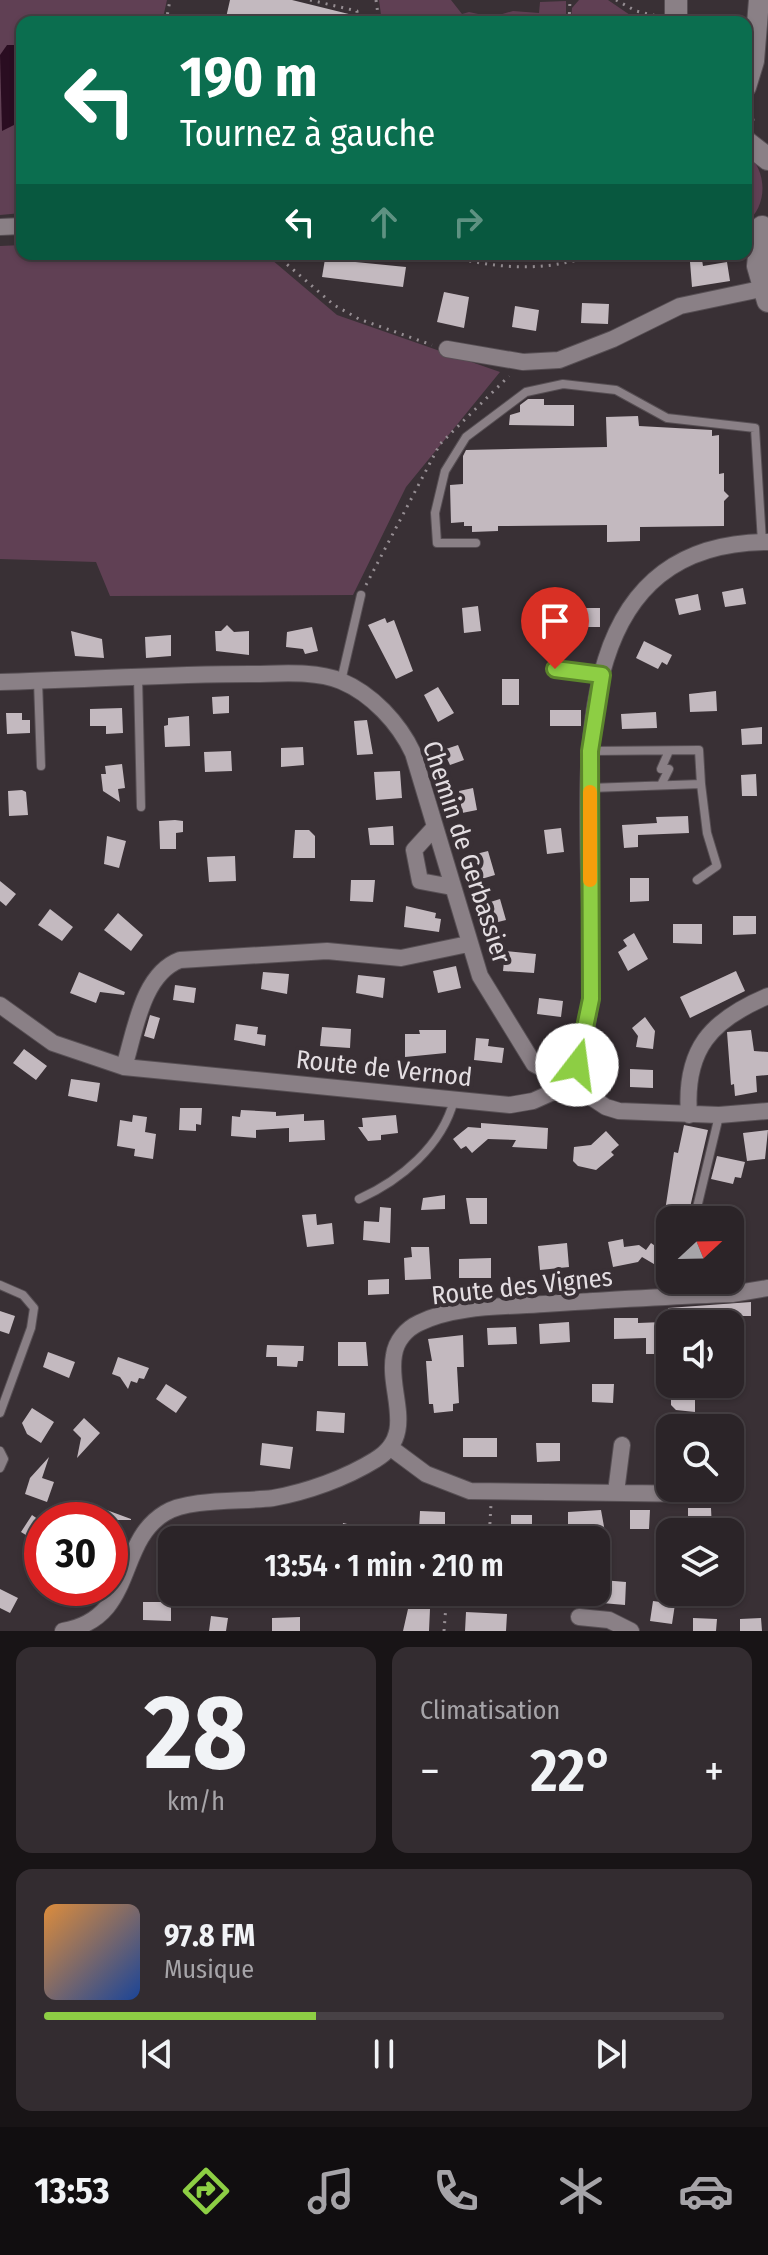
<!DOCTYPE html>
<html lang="fr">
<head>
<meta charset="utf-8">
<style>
	body { margin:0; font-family:"Fira Sans Condensed",sans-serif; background:#332c30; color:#f1f3f6; height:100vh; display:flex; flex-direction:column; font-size:30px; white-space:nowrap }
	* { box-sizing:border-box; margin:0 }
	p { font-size:26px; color:#a6a4a8 }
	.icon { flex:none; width:44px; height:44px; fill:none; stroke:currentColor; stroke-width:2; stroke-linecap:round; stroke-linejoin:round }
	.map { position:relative; height:1631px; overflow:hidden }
	.panel { display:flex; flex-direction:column; gap:16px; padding:16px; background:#181416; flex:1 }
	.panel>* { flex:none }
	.banner { position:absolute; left:16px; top:16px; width:736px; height:244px; border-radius:16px; box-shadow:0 2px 6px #0004,0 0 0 2px #474145; background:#0b6e4f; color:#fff; overflow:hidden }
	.needle { width:52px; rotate:68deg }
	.buttons { position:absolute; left:656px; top:1206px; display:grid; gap:16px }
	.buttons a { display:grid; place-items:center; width:88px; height:88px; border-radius:16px; background:#2b2428; box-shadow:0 2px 6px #0004,0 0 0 2px #474145; font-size:40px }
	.speed { position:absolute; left:24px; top:1502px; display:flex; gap:16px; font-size:40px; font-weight:700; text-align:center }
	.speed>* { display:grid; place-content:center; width:104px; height:104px; border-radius:50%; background:#2b2428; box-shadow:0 2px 6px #0004,0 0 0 2px #474145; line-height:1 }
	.speed .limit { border:12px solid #d22; background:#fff; color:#111 }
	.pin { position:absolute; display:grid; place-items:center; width:68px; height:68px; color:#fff; margin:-82px -34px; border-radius:50% 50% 50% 0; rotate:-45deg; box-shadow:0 0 8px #0007 }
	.pin .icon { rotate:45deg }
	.me { position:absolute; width:88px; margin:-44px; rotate:15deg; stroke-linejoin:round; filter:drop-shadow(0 0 6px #0008) }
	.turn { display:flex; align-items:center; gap:28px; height:168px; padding:0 32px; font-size:36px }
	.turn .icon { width:104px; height:104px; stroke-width:2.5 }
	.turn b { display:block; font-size:56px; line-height:68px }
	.lanes { display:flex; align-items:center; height:76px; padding:0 32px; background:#0003; justify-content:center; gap:40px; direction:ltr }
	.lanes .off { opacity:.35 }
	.big { font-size:60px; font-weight:600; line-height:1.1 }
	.panel .widget { flex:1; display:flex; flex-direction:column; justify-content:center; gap:12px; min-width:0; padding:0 28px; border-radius:16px; background:#332c30 }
	.panel .dial { align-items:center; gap:0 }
	.dial b { font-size:104px; line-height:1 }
	.song { display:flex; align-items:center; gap:24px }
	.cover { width:96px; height:96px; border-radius:12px; background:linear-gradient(135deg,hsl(30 70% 55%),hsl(220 70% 35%)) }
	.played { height:8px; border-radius:4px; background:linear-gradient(90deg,#8dce44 40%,#474145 40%) }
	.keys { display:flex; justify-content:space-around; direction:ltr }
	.heat { display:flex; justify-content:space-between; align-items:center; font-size:44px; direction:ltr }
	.panel .tiles { flex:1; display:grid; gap:16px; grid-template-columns:1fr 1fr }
	.widget:last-child { grid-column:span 2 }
	.trip { position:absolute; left:158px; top:1526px; width:452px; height:80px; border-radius:16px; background:#2b2428; box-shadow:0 2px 6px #0004,0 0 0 2px #474145; font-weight:600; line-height:80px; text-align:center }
	.tabs { display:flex; height:128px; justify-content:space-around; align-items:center; background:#110e10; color:#a6a4a8 }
	.tabs .icon { width:56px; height:56px }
	.tabs .active { color:#8dce44 }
	.tabs b { font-size:36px; color:#f1f3f6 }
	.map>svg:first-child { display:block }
</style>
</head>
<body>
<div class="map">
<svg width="768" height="1631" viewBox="0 0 768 1631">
	<rect width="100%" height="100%" fill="#393035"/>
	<!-- green -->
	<path fill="#604054" d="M0,0H167L162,22H22V213L0,215Z
		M379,0H451L462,14L469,12L492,17L513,11L539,13L540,2L566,1V22H382Z
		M579,0H608L630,15L661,22H571L572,8Z
		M746,152C768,171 768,206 746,223Z
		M22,245V254H265L337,315L500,372L406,487L353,595L110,596L96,562L0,559V246Z"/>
	<!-- water -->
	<path fill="#2a0d21" d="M7,45H22V121L2,131L0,55Z"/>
	<!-- building -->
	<path fill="#c3b9bf" d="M230,0H292L365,18V22H225Z
		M325,259L406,267L403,287L322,277Z
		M702,260L703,266L727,262L730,281L692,287L690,262Z
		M444,292L469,297L464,328L437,322Z
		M582,303L609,304L608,324L581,323Z
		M515,306L539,310L536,331L512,327Z
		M528,399H544V405H574V426L509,425L510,415L520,412V405Z
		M638,416L639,426L712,430V436L719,435V474L724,473V491L729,496L724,501V526L640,527V541L607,542V525L498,526V531L472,532V526H464V522L451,523L450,485L463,484V456L466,450L607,447L606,417Z
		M743,588L746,604L725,607L722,592Z
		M698,594L701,610L679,615L675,599Z
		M478,606L481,631L464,633L462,608Z
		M574,608H600V627H574Z
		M524,615H551L552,635L524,631Z
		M385,618L387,623L394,620L413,671L396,679L368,625Z
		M227,625L234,632L249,631V655L216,651L215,631H221Z
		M312,627L318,651L305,654L303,649L286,647L287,632Z
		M71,631L102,639L104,658L75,656Z
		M171,635V656L146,658L145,637Z
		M644,641L672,655L667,665L662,662L658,669L636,658Z
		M502,679H519V705H502Z
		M438,687L454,713L438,722L424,695Z
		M716,691L717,711L690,712L689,694Z
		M229,696V713L213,714L212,697Z
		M122,708L123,733L106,734V726H90V709Z
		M550,710H581V726H550Z
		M656,712L657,728L622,729L621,714Z
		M6,713H22V720H30V733L7,734Z
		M189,716L190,746L165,747L164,726L168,725V718Z
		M367,720L373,754L357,755L354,721Z
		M762,727V744L742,745L741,729Z
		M458,745L464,760L450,765L443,750Z
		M303,747L304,765L281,767V748Z
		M231,751L232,771L205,772L204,752Z
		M122,764L125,788L118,789L120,802L103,791L101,774H106L105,766Z
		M400,771L402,798L376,800L374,772Z
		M756,774L757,796H742L741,775Z
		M473,788L477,810L462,813L459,791Z
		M22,790L26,792L28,815L9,816L8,791Z
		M688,816L689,833L638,835V847L624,848L622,825L657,823L656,817Z
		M175,820L183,821V832L176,833V849H160L159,821Z
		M393,826L394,845H370L368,828Z
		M561,828L564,852L547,854L544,830Z
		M295,830H309L315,836V858H293Z
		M107,836L126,841L119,868L104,864Z
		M488,851L495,875L478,880L468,856Z
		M235,856L236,881L209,882L207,857Z
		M630,878H649V901L630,902Z
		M351,880H375L373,902L350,901Z
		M0,881L16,894L6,906L0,901Z
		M500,899L506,920L490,924L484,904Z
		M406,906L436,913L435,918L441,919L439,932L404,927Z
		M50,909L73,927L62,941L38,925Z
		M118,913L143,935L131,951L104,930Z
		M733,916H756V934L733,935Z
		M673,924H702V944L673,943Z
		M634,933L648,959L628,971L618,952L627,946L623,940Z
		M505,951L536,954L534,973L503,971Z
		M456,966L461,988L438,993L433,971Z
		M736,971L745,991L690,1018L680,997Z
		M79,972L125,992L124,995L100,992L96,1003L70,993Z
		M263,972L289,974L287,994L261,989Z
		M358,975L385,978L383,998L356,993Z
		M175,985L196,988L194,1003L173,1000Z
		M539,998L563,1001L561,1017L537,1014Z
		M150,1015L160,1018L154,1039L144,1036Z
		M645,1017L655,1031L653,1049L636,1047L638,1036L632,1028Z
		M236,1024L258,1027L257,1034L266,1035L265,1046L234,1040Z
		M322,1027L351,1029L350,1048L320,1046Z
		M419,1030H446V1053L405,1057V1034H420Z
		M751,1030L754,1051L768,1052V1075L756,1076L757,1092L735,1096L734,1084L731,1085L727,1032Z
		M476,1038L489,1039L488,1046L504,1048L502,1063L474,1060Z
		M24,1049L47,1066L36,1080L13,1063Z
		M630,1069L653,1070V1088L630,1087Z
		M71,1079L100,1083L97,1102L68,1096Z
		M180,1108H202L201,1125L196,1124V1131L179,1130Z
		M241,1110L276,1112V1116L304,1114V1121L324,1120L325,1140L289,1142V1128L256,1130V1138L231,1136L232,1116L240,1117Z
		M133,1115L147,1117L145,1132L156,1134L153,1159L134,1156L135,1149L117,1146L120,1120L132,1122Z
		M396,1115L398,1133L381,1135V1140L368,1141L358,1127H363L362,1118Z
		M481,1123L548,1128L547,1149L512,1147L516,1140L488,1139L472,1153L466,1146L461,1149L453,1139L468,1127L481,1128Z
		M684,1125L708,1130L688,1216L665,1211L674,1152L678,1153Z
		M768,1130L765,1159L747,1161L743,1133Z
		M606,1131L619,1145L611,1152L614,1155L596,1170L578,1166L573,1161L574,1147L591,1145Z
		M717,1156L745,1162L741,1178L735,1177L733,1184L711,1179Z
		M445,1195V1209L421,1210L423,1198Z
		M466,1198H487V1224H470Z
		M380,1207L391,1208L390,1243L363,1240L364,1221L379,1222Z
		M316,1214L317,1225L332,1223L334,1244L307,1247L302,1215Z
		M623,1239L624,1247L639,1245L646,1250L651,1243L668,1255L659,1267L642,1257L638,1262L613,1267L608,1242Z
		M567,1243L569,1267L540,1270L538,1246Z
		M411,1247H429L431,1279L405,1280L404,1258L412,1257Z
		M491,1258V1278H459V1259Z
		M389,1279V1294L368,1295V1280Z
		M751,1302V1316H704V1324H668V1308Z
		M0,1311L15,1316L9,1334L0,1331Z
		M614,1318H638V1323L663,1322V1354H646V1338L614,1339Z
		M569,1322L570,1342L540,1344L539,1324Z
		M516,1327L517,1344L488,1345L487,1328Z
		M463,1335L464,1367H457L459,1403L453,1404V1411L434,1413L433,1404H429L426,1361H432L428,1339Z
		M338,1342H366L368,1366H338Z
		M267,1345L304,1346L303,1361H298L297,1367L277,1366V1357H266Z
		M48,1352L75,1362L69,1378L43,1367Z
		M118,1357L149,1368L144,1379L139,1378L137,1383L131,1381L128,1389L120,1377L112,1374Z
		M166,1384L187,1397L176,1413L156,1399Z
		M592,1384H614L613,1403L592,1402Z
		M671,1392H695V1412L676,1410L671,1405Z
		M32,1408L54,1422L41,1443L27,1434L22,1423Z
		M317,1411L345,1413L344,1433L316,1431Z
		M84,1418L100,1433L77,1458L81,1438L73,1430Z
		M463,1438H497V1457H463Z
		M262,1443L293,1447L290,1469L260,1465Z
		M536,1443H560V1461L537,1462Z
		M49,1457L42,1478L54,1482L47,1502L25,1494L30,1478Z
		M93,1505L131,1519V1520H87Z
		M688,1508H711L712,1529H688Z
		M601,1510L605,1532L568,1538V1512Z
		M630,1510H650L649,1529H630Z
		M420,1511L445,1512V1530L419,1529Z
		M32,1515L42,1522V1545L21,1532Z
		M511,1515H532V1536L511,1535Z
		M343,1523L372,1530L370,1540H341Z
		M274,1527L321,1533V1540H272Z
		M602,1580L626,1582L625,1605L602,1603Z
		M0,1589L18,1598L10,1613L0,1608Z
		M653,1601L675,1604L672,1624L650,1621Z
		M143,1602H171V1621L143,1620Z
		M408,1609H430L429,1631H403Z
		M466,1612L507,1614L506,1631H465Z
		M211,1616L228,1618L226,1631H209Z
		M300,1617V1631H272V1618Z
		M693,1618L717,1619L716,1631H693Z
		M761,1618L762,1631H740V1619Z"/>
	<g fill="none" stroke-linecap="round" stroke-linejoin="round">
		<!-- service casing -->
		<g stroke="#574f54" stroke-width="10">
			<path id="service" d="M476,543H437L435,513L445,471L466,437L526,392L563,384L616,390L667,418L755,428L762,542
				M555,669L602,675
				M138,677L141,807
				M38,681L41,766
				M341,681L361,595
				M661,785L669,769H661L669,751
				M590,788L701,784L699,750L590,751
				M697,880L717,866L707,833L701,784
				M359,1199C401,1180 442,1146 454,1100
				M694,1220L719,1116
				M0,1285L23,1295L34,1308L31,1328L0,1413
				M680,1295L681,1280
				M0,1451L4,1459L0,1468"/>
		</g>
		<!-- minor casing -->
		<g stroke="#574f54" stroke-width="18">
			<path id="minor" d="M0,227L22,226
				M447,349L523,362L559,360L613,339L680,306L765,288
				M0,682C83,680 167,674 250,674C278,674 314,670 341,681C372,694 399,723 413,753L480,976L534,1064L571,1084C579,1057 588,1030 590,1002C600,847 531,543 768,542
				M435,827L414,850L420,881L452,887
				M0,1005L53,1043L124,1067L510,1105L533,1101L571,1084L606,1107L619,1111L719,1115L768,1111
				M124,1067C135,1032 142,974 180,960L327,951L401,958L468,944
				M689,1115C684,1049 711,1020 768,996
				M391,1448L426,1474L470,1491L700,1494
				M616,1492L622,1445
				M579,1617L609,1620L631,1631
				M63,1631C137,1618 115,1543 165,1513C189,1498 244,1502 273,1498C307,1492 346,1478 375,1460C418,1435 387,1392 394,1355C396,1341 406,1329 419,1323C455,1305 504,1307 544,1304C607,1300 670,1296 732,1294L768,1288"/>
		</g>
		<!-- tertiary casing -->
		<g stroke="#574f54" stroke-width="22">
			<path id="tertiary" d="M746,87L754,61L759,0"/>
		</g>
		<!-- secondary casing -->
		<g stroke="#574f54" stroke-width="24">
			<path id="secondary" d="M676,0V22
				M746,142L768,159
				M762,227L758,266L768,301"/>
		</g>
		<!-- path -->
		<path stroke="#968e93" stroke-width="3" stroke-dasharray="2 6" stroke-linecap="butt" d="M310,0L357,11V22
			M376,0L379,22
			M616,0L636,11L657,16
			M696,17L714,22
			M166,22L170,0
			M569,22L570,0
			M750,103L754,126
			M275,254L334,305L359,319L432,345
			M438,254C496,268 539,274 597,254
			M366,585L440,444L509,376
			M489,1540L491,1504
			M444,1631L447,1592"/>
		<!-- service -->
		<use href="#service" stroke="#8a8086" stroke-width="8"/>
		<!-- minor -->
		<use href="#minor" stroke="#8a8086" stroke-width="16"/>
		<!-- tertiary -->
		<use href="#tertiary" stroke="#8a8086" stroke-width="20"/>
		<!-- secondary -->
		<use href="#secondary" stroke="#8a8086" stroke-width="22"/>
	</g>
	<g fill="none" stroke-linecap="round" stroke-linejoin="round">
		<!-- route casing -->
		<g stroke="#5c862c" stroke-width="20">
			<path id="route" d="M555,669L602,675L590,751L591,999L577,1065"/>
		</g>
		<!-- route -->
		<use href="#route" stroke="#8dce44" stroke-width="14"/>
		<!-- slow -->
		<path stroke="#f59e0b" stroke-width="14" d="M590,792V880"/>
	</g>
	<g text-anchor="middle" stroke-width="8" stroke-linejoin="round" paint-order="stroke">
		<!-- street labels -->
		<g font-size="26" fill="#e4dee2" stroke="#393035">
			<text transform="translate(467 852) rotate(72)" y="9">Chemin de Gerbassier</text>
			<text transform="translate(384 1068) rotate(6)" y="9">Route de Vernod</text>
			<text transform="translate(522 1286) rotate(-6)" y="9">Route des Vignes</text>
		</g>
	</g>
</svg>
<div class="buttons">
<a><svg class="needle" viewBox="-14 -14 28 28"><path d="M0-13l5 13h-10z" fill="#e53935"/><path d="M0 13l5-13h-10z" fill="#a6a4a8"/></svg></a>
<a><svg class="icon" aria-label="sound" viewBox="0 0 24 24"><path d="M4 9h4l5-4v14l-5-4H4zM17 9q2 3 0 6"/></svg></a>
<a><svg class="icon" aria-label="search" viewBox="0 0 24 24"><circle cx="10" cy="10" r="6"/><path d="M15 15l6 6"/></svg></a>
<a><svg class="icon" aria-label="layers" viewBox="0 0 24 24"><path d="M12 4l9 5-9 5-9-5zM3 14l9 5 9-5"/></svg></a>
</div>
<div class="speed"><div class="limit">30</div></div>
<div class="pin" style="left:555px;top:669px;background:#d93025"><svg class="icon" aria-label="arrive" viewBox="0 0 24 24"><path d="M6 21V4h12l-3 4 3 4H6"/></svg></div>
<svg class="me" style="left:577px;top:1065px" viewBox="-20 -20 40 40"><circle r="19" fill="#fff"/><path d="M0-13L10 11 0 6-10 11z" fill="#8dce44"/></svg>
<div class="trip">13:54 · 1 min · 210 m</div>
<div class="banner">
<div class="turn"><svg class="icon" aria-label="left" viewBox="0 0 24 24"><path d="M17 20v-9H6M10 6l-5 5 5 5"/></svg><div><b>190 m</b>Tournez à gauche</div></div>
<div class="lanes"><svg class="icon" aria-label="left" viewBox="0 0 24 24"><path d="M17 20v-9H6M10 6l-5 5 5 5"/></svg><svg class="icon off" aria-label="ahead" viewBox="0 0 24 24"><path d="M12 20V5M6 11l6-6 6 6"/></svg><svg class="icon off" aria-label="right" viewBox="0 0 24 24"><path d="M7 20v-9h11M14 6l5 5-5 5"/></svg></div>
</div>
</div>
<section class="panel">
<div class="tiles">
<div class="widget dial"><b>28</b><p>km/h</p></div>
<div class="widget"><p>Climatisation</p>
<div class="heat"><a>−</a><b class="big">22°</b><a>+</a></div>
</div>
<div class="widget">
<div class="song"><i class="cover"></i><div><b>97.8 FM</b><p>Musique</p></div></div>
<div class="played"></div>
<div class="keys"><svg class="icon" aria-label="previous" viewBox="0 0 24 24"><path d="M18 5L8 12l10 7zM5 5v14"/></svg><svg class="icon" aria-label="pause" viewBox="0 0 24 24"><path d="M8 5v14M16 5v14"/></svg><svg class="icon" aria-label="next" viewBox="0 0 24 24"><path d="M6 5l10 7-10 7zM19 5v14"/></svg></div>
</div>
</div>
</section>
<nav class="tabs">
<b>13:53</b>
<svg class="icon active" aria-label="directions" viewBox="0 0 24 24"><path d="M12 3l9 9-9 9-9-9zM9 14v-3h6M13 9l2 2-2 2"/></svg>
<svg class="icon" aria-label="music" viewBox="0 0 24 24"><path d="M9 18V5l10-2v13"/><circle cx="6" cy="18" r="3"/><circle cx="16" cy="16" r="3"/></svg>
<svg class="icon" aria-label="phone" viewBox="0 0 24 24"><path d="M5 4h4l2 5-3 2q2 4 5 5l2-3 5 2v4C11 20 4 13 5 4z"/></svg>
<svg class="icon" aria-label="climate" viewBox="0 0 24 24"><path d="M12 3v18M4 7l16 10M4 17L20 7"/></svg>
<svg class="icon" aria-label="car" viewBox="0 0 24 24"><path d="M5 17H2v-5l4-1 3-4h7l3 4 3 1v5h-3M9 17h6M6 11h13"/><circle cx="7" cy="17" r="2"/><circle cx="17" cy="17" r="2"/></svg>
</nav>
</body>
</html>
